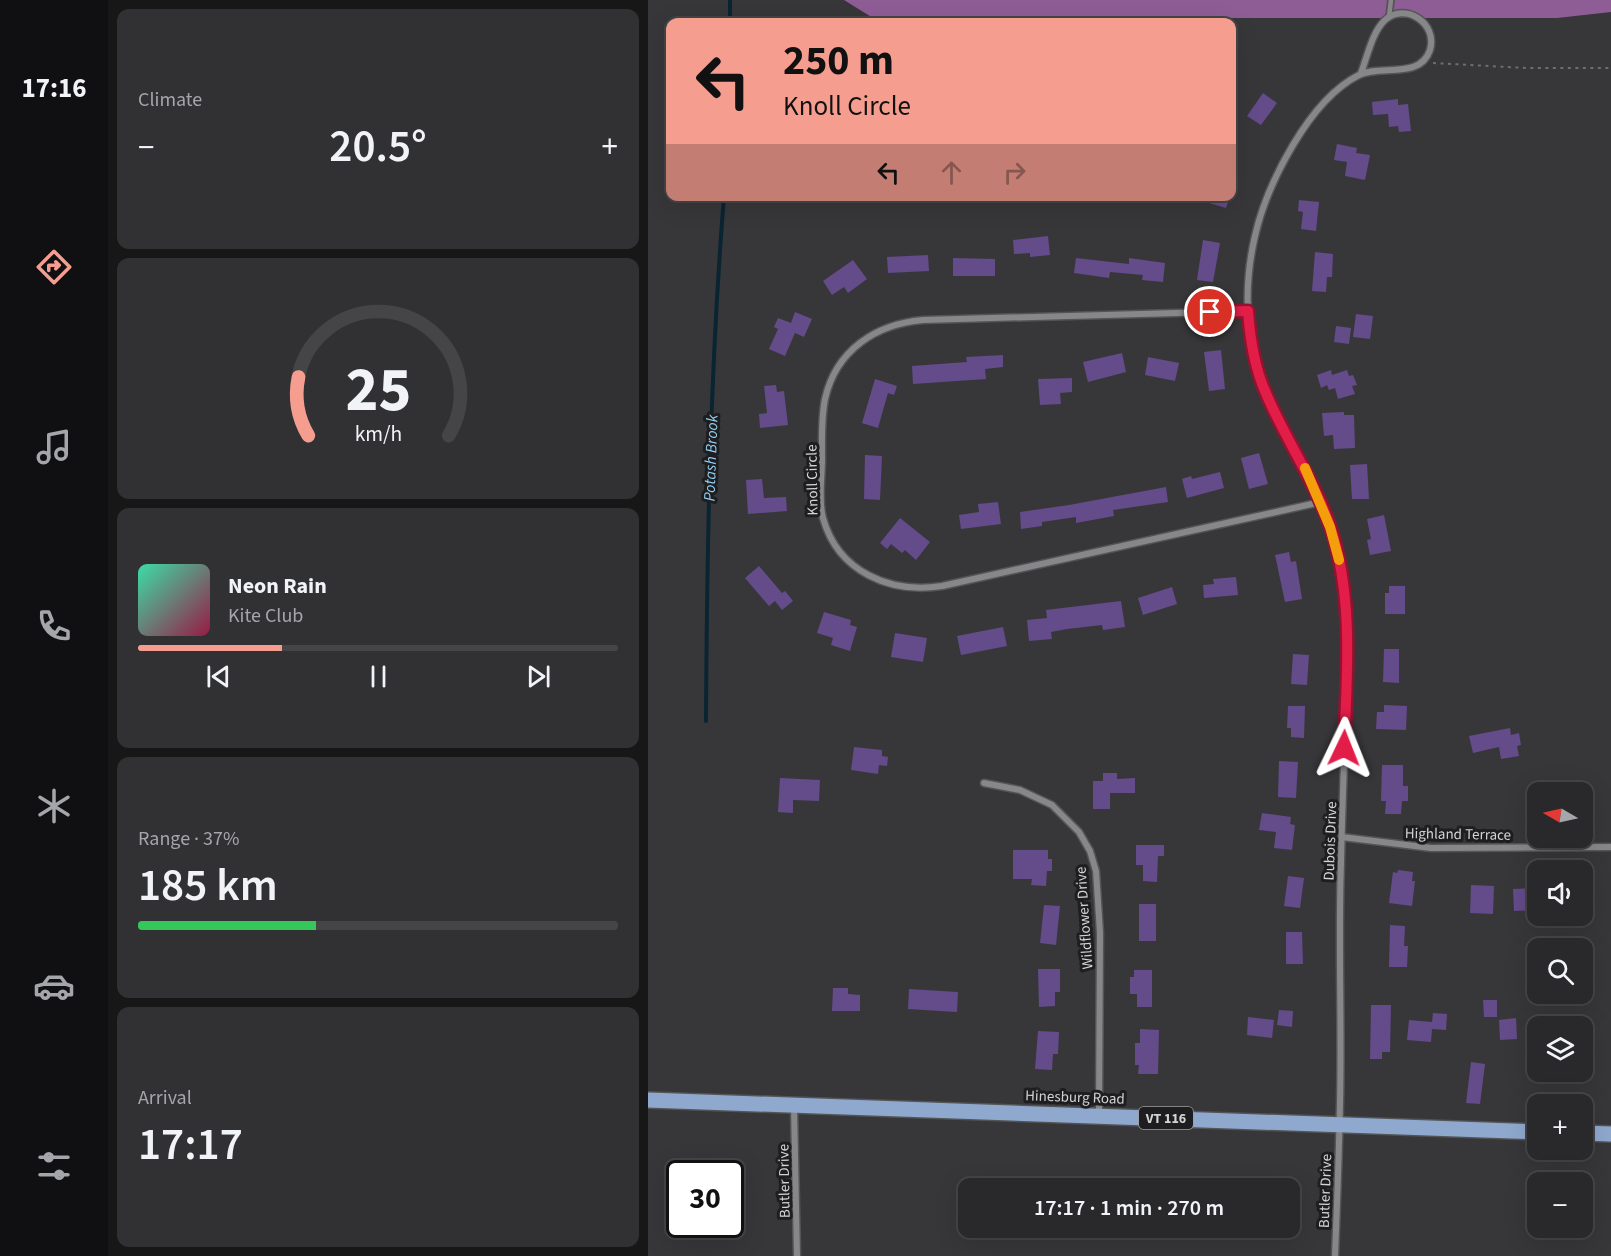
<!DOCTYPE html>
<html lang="en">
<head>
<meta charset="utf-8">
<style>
	body { margin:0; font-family:"Source Sans 3",sans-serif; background:#313134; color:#f1f3f6; height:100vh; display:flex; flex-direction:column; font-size:22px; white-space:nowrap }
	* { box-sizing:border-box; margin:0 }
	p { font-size:20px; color:#a5a6a9 }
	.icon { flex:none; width:33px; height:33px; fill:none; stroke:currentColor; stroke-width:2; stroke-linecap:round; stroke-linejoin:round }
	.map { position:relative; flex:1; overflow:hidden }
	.side { display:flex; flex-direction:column; gap:9px; padding:9px; background:#171718; width:540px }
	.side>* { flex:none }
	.banner { position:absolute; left:18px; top:18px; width:570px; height:183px; border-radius:12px; box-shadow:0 6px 24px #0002,0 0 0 2px #454548; background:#f59d8f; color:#111; overflow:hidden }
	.needle { width:39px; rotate:279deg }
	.tools { position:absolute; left:879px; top:782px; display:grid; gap:12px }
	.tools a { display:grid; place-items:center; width:66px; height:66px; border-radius:12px; background:#29292c; box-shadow:0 6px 24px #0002,0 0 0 2px #454548; font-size:30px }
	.speed { position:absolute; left:18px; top:1160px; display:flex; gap:12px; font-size:30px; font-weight:700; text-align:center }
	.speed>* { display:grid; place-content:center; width:78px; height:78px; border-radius:50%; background:#29292c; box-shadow:0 6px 24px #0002,0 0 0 2px #454548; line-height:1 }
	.speed .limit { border:3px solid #111; border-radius:9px; background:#fff; color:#111 }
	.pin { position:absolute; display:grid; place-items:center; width:51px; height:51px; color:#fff; margin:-26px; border:3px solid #fff; border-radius:50%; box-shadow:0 2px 6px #0007 }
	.me { position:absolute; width:66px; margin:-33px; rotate:2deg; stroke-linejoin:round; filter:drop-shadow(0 0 4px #0008) }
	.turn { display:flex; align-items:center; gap:21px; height:126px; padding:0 18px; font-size:27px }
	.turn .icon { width:78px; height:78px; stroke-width:2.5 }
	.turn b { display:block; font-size:42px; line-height:51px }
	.lanes { display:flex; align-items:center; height:57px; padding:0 18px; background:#0003; justify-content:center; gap:30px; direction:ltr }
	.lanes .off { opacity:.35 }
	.big { font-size:45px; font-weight:600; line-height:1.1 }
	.side .card { flex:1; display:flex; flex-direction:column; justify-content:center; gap:9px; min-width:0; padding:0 21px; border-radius:12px; background:#313134 }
	.side .dial { align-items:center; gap:0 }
	.dial svg { height:156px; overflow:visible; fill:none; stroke:#454548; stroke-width:7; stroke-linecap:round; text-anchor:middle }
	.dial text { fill:#f1f3f6; stroke:none }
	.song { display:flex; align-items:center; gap:18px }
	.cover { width:72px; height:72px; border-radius:9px; background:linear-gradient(135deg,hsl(160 70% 55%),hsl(340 70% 35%)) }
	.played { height:6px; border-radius:3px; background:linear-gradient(90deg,#f59d8f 30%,#454548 30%) }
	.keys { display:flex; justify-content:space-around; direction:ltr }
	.heat { display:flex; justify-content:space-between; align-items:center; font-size:33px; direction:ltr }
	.charge { height:9px; border-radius:4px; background:linear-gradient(90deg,#34c759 37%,#454548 0) }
	.trip { position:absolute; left:310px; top:1178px; width:342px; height:60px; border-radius:12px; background:#29292c; box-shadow:0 6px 24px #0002,0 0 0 2px #454548; font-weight:600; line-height:60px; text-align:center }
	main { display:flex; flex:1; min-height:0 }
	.tab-bar { display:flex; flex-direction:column; width:108px; justify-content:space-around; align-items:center; background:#101012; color:#a5a6a9 }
	.tab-bar .icon { width:42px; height:42px }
	.tab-bar .on { color:#f59d8f }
	.tab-bar b { font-size:27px; color:#f1f3f6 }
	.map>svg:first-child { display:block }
</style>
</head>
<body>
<main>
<nav class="tab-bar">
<b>17:16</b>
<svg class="icon on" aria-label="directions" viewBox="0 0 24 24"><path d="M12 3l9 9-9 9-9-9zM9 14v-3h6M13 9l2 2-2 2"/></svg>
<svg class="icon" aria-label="music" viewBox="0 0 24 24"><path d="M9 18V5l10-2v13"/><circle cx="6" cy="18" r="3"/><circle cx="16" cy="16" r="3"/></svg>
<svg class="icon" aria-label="phone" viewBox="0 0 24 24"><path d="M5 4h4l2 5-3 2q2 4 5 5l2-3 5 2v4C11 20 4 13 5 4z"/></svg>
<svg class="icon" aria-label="climate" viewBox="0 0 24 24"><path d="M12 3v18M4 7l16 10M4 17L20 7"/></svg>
<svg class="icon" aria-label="car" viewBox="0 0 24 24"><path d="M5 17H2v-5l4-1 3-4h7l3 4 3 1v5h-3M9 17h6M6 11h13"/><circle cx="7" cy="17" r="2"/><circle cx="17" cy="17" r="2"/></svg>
<svg class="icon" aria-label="filters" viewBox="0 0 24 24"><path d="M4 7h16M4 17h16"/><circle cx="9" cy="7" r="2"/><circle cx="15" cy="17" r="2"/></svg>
</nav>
<section class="side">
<div class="card"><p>Climate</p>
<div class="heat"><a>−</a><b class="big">20.5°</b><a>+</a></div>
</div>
<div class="card dial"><svg viewBox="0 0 100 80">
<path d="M14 69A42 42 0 1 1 86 69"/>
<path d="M14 69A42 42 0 0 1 9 39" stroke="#f59d8f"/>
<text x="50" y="56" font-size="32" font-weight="700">25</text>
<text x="50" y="72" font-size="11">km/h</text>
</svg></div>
<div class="card">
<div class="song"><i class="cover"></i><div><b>Neon Rain</b><p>Kite Club</p></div></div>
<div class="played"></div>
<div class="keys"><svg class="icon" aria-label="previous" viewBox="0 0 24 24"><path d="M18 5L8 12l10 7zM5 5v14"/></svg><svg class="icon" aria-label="pause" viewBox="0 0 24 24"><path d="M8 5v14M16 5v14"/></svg><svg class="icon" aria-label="next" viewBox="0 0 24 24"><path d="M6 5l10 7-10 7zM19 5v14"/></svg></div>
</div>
<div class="card"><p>Range · 37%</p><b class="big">185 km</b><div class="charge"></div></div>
<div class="card"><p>Arrival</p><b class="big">17:17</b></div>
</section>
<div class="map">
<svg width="963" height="1256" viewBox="0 0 963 1256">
	<rect width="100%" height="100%" fill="#37373a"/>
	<!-- forest -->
	<path fill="#8f5d96" d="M196,0H963V12L909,18H225Z"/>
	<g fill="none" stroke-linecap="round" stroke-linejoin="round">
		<!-- stream -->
		<path stroke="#0a2432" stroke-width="4" d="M82,0V22
			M58,721C59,545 62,371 76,196"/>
	</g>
	<!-- building -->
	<path fill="#644b8a" d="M615,93L629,103L613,125L599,116Z
		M750,99V105L760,104L763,131L751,132L750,126L741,127L740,114L725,115L724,102Z
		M689,144L709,148L708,153L722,155L717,180L697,176L699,162L686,160Z
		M548,196H582L578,208L548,199Z
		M651,200L671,202L668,231L653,229L655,212L650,211Z
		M400,236L402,255L382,257V253L366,254L365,240Z
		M555,240L572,243L565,282L549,280Z
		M667,252L685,254L684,277H679L678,292L664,291Z
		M280,255L281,271L240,273L239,257Z
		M305,258L347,259V276H305Z
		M428,258L481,264V258L517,263L515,282L494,280L495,275L462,272L461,278L426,273Z
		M205,260L219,279L200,293L196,287L184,295L175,281Z
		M147,312L164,319L156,337L147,333L137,356L121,349L130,329L126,327L130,318L143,323Z
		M708,314L725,316L722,339L705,337Z
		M688,326L703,328L701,344L686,342Z
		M573,350L577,389L561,391L556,352Z
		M474,353L478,372L440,382L435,362Z
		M355,355V367L337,369L338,379L265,384L264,366L319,362L318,357Z
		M500,357L531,363L527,381L497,375Z
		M683,370L684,375L699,370L701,376L705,375L709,385L704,386L707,394L690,399L687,388L681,390L679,385L673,388L669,375Z
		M424,378V392L412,393L413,404L392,405L390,379Z
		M227,379L249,386L246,395L240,393L230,428L214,423Z
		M128,385L129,392L136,391L140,425L112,428L111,414L119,413L116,386Z
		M696,412V415H706L707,448L686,449L685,435L676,436L674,413Z
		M611,453L620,484L601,489L593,458Z
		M217,455L234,456L232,500L216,499Z
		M719,464L721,499H704L702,465Z
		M572,472L576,488L539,498L534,479L543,476L544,479Z
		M114,479L116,498L138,497L139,511L100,514L98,480Z
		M518,487L520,502L465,510L466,516L428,523V517L394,522V526L373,529L372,512L421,505Z
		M350,502L353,524L313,529L311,515L331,512L330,504Z
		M736,515L743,551L722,555L719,540L723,539L719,519Z
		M252,518L282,542L268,560L257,550L254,553L243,544L239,549L232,543Z
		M641,552L643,562L648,561L654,599L637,602L627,555Z
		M111,566L134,593L137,591L145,601L134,610L127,601L121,606L97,578Z
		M588,577L590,595L556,598L555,585L566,584L565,579Z
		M741,586H757V614H737V593H741Z
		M524,587L529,604L495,615L490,598Z
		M473,601L477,627L455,630L454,625L419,629L403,632L404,639L381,641L379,620L399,618L398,610Z
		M176,612L203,620L202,625L209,627L202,651L183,645L185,638L169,633Z
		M355,627L359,646L313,655L309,636Z
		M247,633L279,638L275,662L243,657Z
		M736,649H751V683L735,682Z
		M645,654L661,655L659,685L643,684Z
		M736,705L759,706L758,730L728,729L729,712H736Z
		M640,706H657L656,738L643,737V728H639Z
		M862,728L863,735L871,733L873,745L869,746L871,756L853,759L851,747L825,753L821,736Z
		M206,747L234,750V756L240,757L239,766L231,765L230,774L203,770Z
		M631,761L650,762L648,798L630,797Z
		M734,765H755V786H760V801H754L753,814H737L738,801H733Z
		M455,773H469V779L487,778V793H462V809H445V781H455Z
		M132,778L172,780L171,801L145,800V813L130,812Z
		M614,813L643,817L642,824L647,825L644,850L626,848L628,832L611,830Z
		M488,845H516V856H510L509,882L495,881V865H488Z
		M365,850H400V859H404V871H399L398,886L383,885L384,879H365Z
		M750,870L765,872L764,881H767L764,906L741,903L745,872L749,873Z
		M640,876L656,878L652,908L636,906Z
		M823,885L846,886L845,914L822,913Z
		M887,888L888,910L866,911L865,889Z
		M491,904H508V941H491Z
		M396,905L412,906L408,945L392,943Z
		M742,925L757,926L756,946H760L759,967H741Z
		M638,932H654L655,964H638Z
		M390,969H412V992H407V1006L391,1007Z
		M486,970H504V1007H489V994H482V977H486Z
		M185,988H200V994L212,995V1011H184Z
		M261,989L310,992L309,1012L260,1009Z
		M835,1000H849V1017H836Z
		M723,1005H743L742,1052H734V1059H722Z
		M631,1010L645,1011L644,1027L629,1025Z
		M785,1013L799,1014L798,1030L784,1029L783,1042L759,1040L761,1020L784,1022Z
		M600,1017L626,1020L624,1038L599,1035Z
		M868,1018L869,1039L852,1040L851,1020Z
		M492,1029L511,1030L510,1074H490L491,1065H487V1043H492Z
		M390,1031L411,1032L410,1054H405L404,1070L387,1069Z
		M823,1062L837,1064L832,1104L818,1103Z"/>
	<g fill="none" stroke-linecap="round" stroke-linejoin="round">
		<!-- service casing -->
		<g stroke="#545457" stroke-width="8">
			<path id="service" d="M741,17L743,0"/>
		</g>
		<!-- minor casing -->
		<g stroke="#545457" stroke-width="9">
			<path id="minor" d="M600,311L275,320C228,324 188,350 177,399C173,419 174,439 174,459C174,478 170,500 175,518C190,572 242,594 294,586L673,502
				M336,783L372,790L404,805L431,832L442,851L448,871L452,933L451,1115
				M694,837L783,848L963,847
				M146,1106L149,1256
				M687,1256C689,1205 691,1154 692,1103C694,1023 690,943 693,863C694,813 696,762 698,711C699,658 702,604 689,552C675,493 641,447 618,393C597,345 595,287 607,236C619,184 661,100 711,75C733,64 772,80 782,50C790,23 757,2 737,20C724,32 719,58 713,73"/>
		</g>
		<!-- primary casing -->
		<g stroke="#545457" stroke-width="18">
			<path id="primary" d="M0,1100L890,1132
				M934,1133L963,1134"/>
		</g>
		<!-- path -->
		<path stroke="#6e6e71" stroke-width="2" stroke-dasharray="3 4.5" stroke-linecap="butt" d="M785,63L878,68H963"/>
		<!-- service -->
		<use href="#service" stroke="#87878a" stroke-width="4.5"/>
		<!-- minor -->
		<use href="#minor" stroke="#87878a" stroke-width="6"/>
		<!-- primary -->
		<use href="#primary" stroke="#8fa9ce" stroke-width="15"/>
	</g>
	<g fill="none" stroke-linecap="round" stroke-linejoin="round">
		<!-- route casing -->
		<g stroke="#92132f" stroke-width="15">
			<path id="route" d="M562,312L600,311C602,338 606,366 617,391C636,437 665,478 682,526C706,597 699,675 696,748"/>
		</g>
		<!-- route -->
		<use href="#route" stroke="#e11d48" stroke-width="10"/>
		<!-- slow -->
		<path stroke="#f59e0b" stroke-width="10" d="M657,468L682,527L691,560"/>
	</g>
	<g text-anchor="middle" stroke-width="6" stroke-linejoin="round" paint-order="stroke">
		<!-- shield labels -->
		<rect fill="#1e1e20" stroke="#9d9d9f" stroke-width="1.5" x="491" y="1107" width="54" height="22" rx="4.5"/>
		<g font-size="14" font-weight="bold" fill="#d3d3d5">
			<text x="518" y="1123">VT 116</text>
		</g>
		<!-- street labels -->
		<g font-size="15" fill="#d3d3d5" stroke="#1e1e20">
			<text transform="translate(164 480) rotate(-91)" y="5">Knoll Circle</text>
			<text transform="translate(810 834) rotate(1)" y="5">Highland Terrace</text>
			<text transform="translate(682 841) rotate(-88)" y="5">Dubois Drive</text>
			<text transform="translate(436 918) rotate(-94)" y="5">Wildflower Drive</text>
			<text transform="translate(427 1097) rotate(2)" y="5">Hinesburg Road</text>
			<text transform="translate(136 1181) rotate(-91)" y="5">Butler Drive</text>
			<text transform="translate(677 1191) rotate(-88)" y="5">Butler Drive</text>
		</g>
		<!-- water labels -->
		<g font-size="16" font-style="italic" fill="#92cff2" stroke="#1e1e20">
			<text transform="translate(62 458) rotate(-88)" y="6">Potash Brook</text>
		</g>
	</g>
</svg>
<div class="tools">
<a><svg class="needle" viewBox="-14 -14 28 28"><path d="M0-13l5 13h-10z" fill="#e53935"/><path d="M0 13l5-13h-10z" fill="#a5a6a9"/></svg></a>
<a><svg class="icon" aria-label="sound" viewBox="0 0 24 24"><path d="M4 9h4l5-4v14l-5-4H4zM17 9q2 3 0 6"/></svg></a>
<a><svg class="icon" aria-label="search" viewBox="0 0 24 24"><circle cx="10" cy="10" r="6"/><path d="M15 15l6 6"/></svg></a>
<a><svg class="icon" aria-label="layers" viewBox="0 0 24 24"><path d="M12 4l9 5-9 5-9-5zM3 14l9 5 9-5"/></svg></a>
<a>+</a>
<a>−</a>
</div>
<div class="speed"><div class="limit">30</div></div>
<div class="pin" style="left:562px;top:312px;background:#d93025"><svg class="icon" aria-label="arrive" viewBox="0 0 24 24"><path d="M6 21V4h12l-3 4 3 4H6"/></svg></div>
<svg class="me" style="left:696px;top:748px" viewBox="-20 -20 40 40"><path d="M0-17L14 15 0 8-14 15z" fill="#e11d48" stroke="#fff" stroke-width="4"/></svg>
<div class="trip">17:17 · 1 min · 270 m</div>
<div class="banner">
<div class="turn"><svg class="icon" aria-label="left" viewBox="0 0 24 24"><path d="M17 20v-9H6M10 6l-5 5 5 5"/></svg><div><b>250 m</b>Knoll Circle</div></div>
<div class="lanes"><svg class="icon" aria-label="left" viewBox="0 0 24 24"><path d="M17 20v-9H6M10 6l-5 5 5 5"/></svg><svg class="icon off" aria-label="ahead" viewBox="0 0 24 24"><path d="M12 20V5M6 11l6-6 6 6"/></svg><svg class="icon off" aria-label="right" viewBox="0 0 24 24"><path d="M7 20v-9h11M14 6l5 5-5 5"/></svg></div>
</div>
</div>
</main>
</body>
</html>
